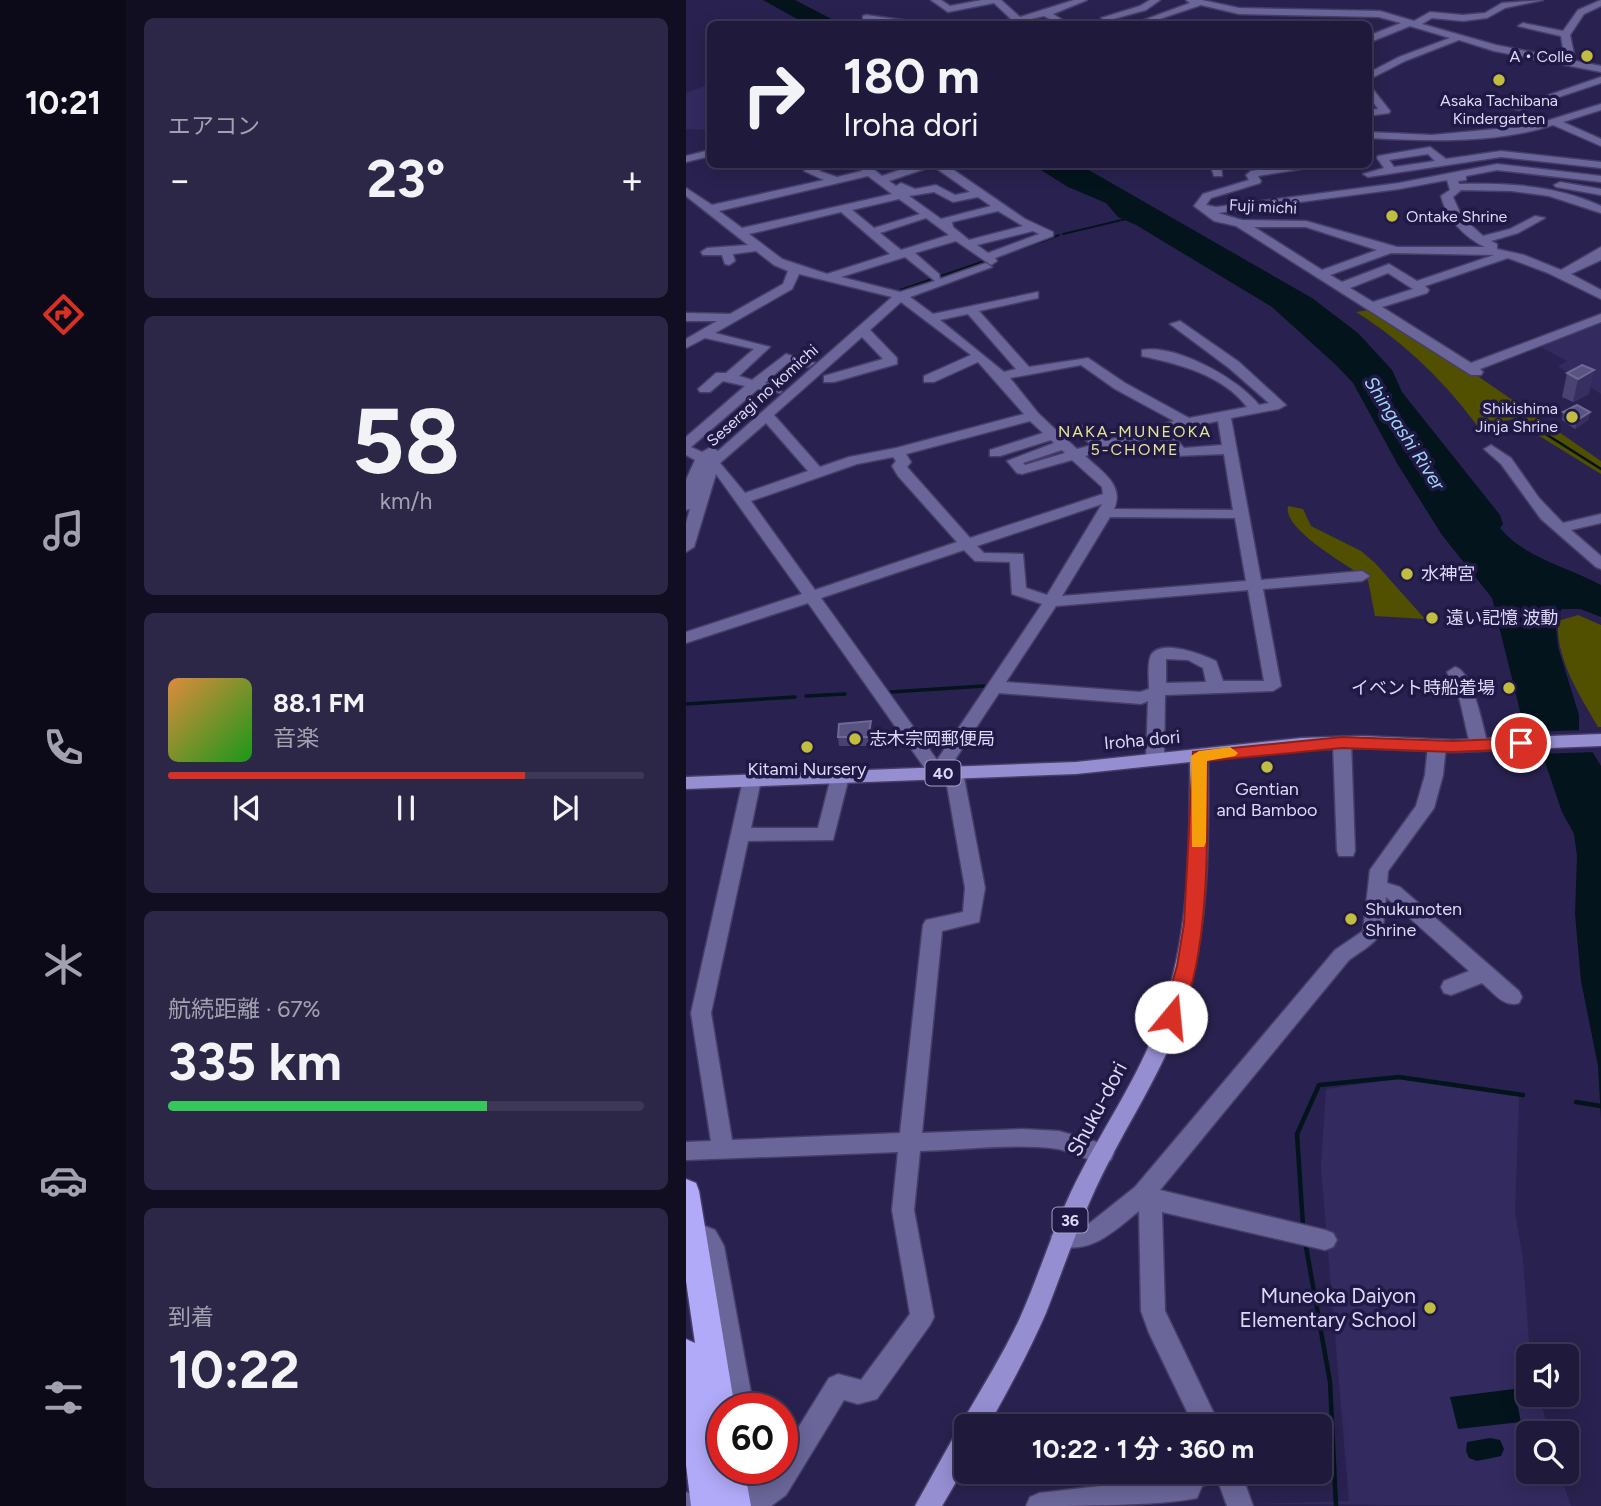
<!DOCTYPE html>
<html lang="ja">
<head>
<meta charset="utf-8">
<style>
	body { margin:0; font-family:Figtree,"Noto Sans JP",sans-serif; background:#2c2747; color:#f1f3f6; height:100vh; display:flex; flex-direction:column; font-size:26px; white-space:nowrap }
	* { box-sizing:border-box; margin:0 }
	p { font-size:23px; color:#a1a1af }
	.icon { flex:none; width:38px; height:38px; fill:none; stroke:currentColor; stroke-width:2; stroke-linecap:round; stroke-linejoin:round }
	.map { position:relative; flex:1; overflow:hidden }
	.side { display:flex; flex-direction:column; gap:18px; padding:18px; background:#110e21; width:560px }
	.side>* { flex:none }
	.banner { position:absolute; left:21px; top:21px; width:665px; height:147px; border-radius:10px; box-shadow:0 4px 18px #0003,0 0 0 2px #3c3856; background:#1f1a3c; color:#f1f3f6; overflow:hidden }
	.fabs { position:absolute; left:830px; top:1344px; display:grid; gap:14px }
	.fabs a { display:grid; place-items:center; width:63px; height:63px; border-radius:10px; background:#1f1a3c; box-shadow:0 4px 18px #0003,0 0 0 2px #3c3856; font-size:35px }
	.speed { position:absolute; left:21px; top:1393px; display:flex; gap:14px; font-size:35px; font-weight:700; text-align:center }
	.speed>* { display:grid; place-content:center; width:91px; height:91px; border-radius:50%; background:#1f1a3c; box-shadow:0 4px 18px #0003,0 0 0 2px #3c3856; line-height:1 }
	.speed .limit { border:10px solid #d22; background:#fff; color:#111 }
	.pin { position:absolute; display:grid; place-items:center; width:60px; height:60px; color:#fff; margin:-30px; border:4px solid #fff; border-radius:50%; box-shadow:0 2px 7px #0007 }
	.me { position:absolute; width:77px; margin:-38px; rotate:17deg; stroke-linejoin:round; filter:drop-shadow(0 0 5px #0008) }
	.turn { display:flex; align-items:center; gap:24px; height:147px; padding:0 21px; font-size:32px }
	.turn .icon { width:91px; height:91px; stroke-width:2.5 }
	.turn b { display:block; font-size:49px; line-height:60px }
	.big { font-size:52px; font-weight:700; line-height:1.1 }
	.side .widget { flex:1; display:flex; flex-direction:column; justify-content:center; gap:10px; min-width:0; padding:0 24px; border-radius:10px; background:#2c2747 }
	.side .dial { align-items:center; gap:0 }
	.dial b { font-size:91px; line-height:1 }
	.song { display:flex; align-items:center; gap:21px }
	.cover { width:84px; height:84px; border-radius:10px; background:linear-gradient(135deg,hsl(30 70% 55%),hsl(120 70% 35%)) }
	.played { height:7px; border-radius:4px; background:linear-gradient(90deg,#d93025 75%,#3c3856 75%) }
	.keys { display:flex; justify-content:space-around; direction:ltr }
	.heat { display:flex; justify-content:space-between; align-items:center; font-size:38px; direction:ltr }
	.charge { height:10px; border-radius:5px; background:linear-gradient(90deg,#34c759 67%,#3c3856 0) }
	.trip { position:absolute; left:268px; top:1414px; width:378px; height:70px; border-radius:10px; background:#1f1a3c; box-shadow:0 4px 18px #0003,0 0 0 2px #3c3856; font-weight:700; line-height:70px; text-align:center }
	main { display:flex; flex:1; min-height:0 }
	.tabs { display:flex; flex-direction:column; width:126px; justify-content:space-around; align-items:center; background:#0c0a18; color:#a1a1af }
	.tabs .icon { width:49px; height:49px }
	.tabs .on { color:#d93025 }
	.tabs b { font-size:32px; color:#f1f3f6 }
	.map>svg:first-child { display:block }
</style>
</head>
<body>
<main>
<nav class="tabs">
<b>10:21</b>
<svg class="icon on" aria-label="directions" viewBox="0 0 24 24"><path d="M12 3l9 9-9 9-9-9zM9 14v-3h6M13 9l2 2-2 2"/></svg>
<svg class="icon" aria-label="music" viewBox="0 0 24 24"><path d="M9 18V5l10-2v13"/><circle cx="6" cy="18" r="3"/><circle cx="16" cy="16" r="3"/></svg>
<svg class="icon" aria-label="phone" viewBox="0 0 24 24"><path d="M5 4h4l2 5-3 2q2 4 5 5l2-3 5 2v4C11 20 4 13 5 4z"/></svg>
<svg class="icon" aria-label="climate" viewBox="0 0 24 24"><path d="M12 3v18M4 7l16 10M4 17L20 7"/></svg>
<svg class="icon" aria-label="car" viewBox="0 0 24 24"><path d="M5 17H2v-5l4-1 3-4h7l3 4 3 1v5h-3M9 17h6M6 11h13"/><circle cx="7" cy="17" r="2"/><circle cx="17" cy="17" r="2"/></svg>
<svg class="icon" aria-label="filters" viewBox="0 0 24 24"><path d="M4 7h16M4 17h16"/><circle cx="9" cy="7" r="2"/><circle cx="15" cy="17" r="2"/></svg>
</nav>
<section class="side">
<div class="widget"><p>エアコン</p>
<div class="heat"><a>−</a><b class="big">23°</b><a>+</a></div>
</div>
<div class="widget dial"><b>58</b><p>km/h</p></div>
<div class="widget">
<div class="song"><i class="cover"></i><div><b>88.1 FM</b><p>音楽</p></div></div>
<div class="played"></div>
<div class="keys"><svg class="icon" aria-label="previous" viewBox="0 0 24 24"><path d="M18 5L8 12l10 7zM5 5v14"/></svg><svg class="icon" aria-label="pause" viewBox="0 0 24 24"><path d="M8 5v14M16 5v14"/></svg><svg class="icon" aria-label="next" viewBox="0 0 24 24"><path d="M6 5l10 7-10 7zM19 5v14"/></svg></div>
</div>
<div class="widget"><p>航続距離 · 67%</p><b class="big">335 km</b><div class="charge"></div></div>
<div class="widget"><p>到着</p><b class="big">10:22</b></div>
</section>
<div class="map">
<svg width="915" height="1506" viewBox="0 0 915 1506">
	<rect width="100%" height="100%" fill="#292250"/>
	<!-- built -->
	<path fill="#332b60" d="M24,84V130L0,129V93Z
		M915,320V394L872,366L881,361L849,344Z
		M711,1079L833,1096L829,1212L837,1260L844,1356L842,1395H853L863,1433H842V1472H873L885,1506L566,1504L663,1501L635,1167L640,1089Z"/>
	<!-- green -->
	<path fill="#514f00" d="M683,310L777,366L915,461V474L826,419L805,425V430L796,432C761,384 721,344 670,312Z
		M602,506L617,509L625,526L675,551L689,563L739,619L689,616L682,580C664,566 596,530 602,506Z
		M892,615L915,625V727H912C893,694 870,660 872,621Z"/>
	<!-- water -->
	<path fill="#03141c" d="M77,0H109L155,24H120Z
		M347,165H394L626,298L672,333L706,370L716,392L814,515L817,524L814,528C840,559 881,566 915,585V617L894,609H876L869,618L872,647L893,715V730L915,766V1119L912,1066L895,981L889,914L891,856L888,834L876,812L857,756L835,715L806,598L756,535L712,465L667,383L650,365L586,307L450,225L432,217L420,203L382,187Z
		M828,1389L835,1422L772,1429L764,1397Z
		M804,1438L814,1440L818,1449L815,1456L791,1461L783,1458L780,1451L781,1442Z"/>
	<!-- pier -->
	<path fill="#292250" d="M897,730L910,752L852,754L841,732Z"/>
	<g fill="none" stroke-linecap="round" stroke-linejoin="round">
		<!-- stream-far3 -->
		<path stroke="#03141c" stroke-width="2" d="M377,234L440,219
			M354,242L373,235"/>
		<!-- stream-far2 -->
		<path stroke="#03141c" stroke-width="2.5" d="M322,253L359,240
			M215,290L302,260
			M811,408L828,414L915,469"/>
		<!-- stream-far1 -->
		<path stroke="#03141c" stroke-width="3.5" d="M204,692L298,686
			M120,696L159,694
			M0,704L109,697"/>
		<!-- stream -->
		<path stroke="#03141c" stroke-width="4.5" d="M890,1102L915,1106
			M617,1226L611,1134L633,1085L713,1077L837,1095
			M619,1241L644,1382L650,1506"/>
		<!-- minor casing -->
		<g stroke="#473e67" stroke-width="3">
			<path id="minor" d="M245,0H255L264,6L296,0H315L334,17L388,0H401L367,14L383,24H373L358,16L324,24H308L325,19L308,3L262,12Z
				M464,0H474L460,10L420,21L415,18L454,6Z
				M500,0H516L553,8L694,11L728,21L744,12L777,15L799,13L816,3L857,0L819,8L801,18L777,21L746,18L736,24L810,45L876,58L878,54L875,36L832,26L837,23L877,31L892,10L915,0V6L898,14L884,35L888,54L885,60L915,66V72L808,51L773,40L719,61L682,80V73L713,57L764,38L724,26L682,43V36L715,23L693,17L553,14L515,5L459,24H447L504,3Z
				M180,15L223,21L228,24L177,20V16Z
				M915,77V83L834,110L825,108Z
				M682,83L704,111L703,113L682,116V110L692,109L682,94Z
				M915,104V110L877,122L915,139V146L867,125C809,144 743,141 682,138V132L746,135L844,126Z
				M744,147L760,159L815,151L915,162V168L815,157L682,177L677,174L698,168L691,158L692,156ZM742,154L749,161L708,167L703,160Z
				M24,150V156L0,162V156Z
				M129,164H144L133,171L151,177L176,171L172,164H181L196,176L231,164H259L339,219L367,232V236L309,258L311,261L305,265L270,241L229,253L253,274L254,279L300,263L306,267L224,297L247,314L352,292V298L293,311L343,367L402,358L439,383L503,418L561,407C537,375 493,364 456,356V350C490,344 553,379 573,405L583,403L543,368L484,324L494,321L553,362L600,405L593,409L545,418L575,580L676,571L684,576L676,581L577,589L595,686L587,691L479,695L478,760L475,764H463L460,760L462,701L455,704L313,693L264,767L274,768L277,772L299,888L293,922L256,931L236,1133L336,1129L373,1131L425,1146L428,1153L425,1160C408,1166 389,1152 372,1149C327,1143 279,1150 234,1151L228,1210L248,1317L244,1325L191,1399L172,1404L158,1400L100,1495L85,1506H59L53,1468H79L80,1478L87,1468H96V1454L143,1378L152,1374L175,1380L224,1314L206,1210L212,1152L0,1160V1142L25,1141L5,1013L57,780L66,774L75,780L65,828H132L145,777L154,771L163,777L147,840L62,841L25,1013L46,1140L214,1133L237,925L240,920L277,912L279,888L259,774L251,779L245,777L122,603L0,643V632L116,594L30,474L8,547L0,552V523L4,509L0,510V480L9,460L0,455V437L59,386L37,381L24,392H14L12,389L30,373H40L68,349L19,338L0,348V339L31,321H0V313L44,314L97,284L102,271L88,265L70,251L47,254L49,261L43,265L39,264L36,255H17L15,252L21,248L62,245L0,196V188L26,205L138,180L118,171ZM247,166L284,192L269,195L250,185L229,189L215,183L210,186L203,181ZM182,176L206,194L56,228L33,211ZM248,192L267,202L292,197L305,206L255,219L223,196ZM213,199L234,214L188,228L166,210ZM312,211L337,226L283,240L267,227L266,222ZM155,212L204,254L141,274L96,259L63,234ZM240,218L263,235L215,250L194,233ZM347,231L353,234L302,253L291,245ZM219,257L249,281L214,292L155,277ZM113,274L206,297L32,451L25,447L16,452L5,447L72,389L95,393V387L79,383L103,362L122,367L129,363L100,354L66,380L53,376L84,347L29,333L106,289ZM215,302L285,355L238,376V382H248L292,362L338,414L210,448L163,457L134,467L88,415L176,337L197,359L138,376V382H148L211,364V358L184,330ZM282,314L330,369L318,372L254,320ZM395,365L429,389L488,421L419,441L394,425L371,431L352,413L324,378ZM344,421L357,433L304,450V456H314L365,440L368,443L321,461L331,473L336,474L386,460L416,487L417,494L284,538L221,467L225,462L220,454ZM532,421L536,445L498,448L483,431ZM80,423L122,471L59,493L34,463ZM392,434L406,445L391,449L379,438ZM471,435L489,456L538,454L547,510L428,509C439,485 415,471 399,456ZM376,450L379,453L339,465L337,463ZM207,457L210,461L206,466L212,476L271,542L129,590L65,501L171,464ZM416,504L361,595L340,588L337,554L298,553L291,546ZM424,517L549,518L560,581L376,596ZM278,550L289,561L324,562L326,594L356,604L251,760L135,598ZM562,590L578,681H537L530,661C518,655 475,638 465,655C461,663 463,679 463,689L454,692L320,682L370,606ZM480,659L502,660L517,668L520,682L480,683Z
				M524,164H535L536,176H528Z
				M611,164H646L572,176L575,181L574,183L525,198L520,205L530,207L713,183L811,164L915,176V182L811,170L780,176V180L772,181L773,184C822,183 870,185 915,206V213L863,196L826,191L775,190L767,197L776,217L797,236L824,229L849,216L859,218L832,233L805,241L811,244V249L838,255L875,270L915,247V260L885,274L915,290V299L862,273L822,258L739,286L743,290L741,293L696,307L785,363L915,314V322L794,369L797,372L795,375H785L550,226L528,221L508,206L517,194L563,180L560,175L565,171ZM761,180L764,190L755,196C760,218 779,238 799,247H711L620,221L556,220L532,213L713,189ZM568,227H620L691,250L636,270ZM705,253L808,255L731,281L703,264L656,282L644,275ZM702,273L727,289L687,302L664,288Z
				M874,182L915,189V195L870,187L868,185Z
				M805,445L825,458L853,498L877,523L915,514V523L885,530L915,556V569L910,567L855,519L815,464L798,449Z
				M769,667C787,671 797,728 802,745L799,749L793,751L784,745L774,701L761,672Z
				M656,736L665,742L669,851L667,856H653L651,851L647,742Z
				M751,740L760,746L757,775L748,808L702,871L701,883L714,887L833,991L836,997L833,1003C818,1008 807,992 796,983L765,995L758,993L755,987L758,981L783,971L700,897C697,938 697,937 663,960L474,1190L639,1230L647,1233L651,1240L647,1247L639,1250L476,1212L479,1311L534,1426H508L463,1333L455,1311L453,1211C428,1231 403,1257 369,1244L365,1237L369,1230L400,1226L449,1187L649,950L677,931L684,870L730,806L739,775L742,746Z
				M6,1221L29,1230L38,1246L68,1409H43L15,1248L0,1239V1223Z
				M495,1472H555L567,1506H541L532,1481L516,1486L511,1498C474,1506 383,1506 340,1506L344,1497L353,1493L493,1477Z
				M0,1492L9,1496L13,1506H0Z"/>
		</g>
		<!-- major casing -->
		<g stroke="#473e67" stroke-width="3">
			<path id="major" d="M915,734V746L767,752L675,748L615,750L522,760C523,846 523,936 495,1018C472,1082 432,1137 405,1199C388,1236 375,1275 360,1313C343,1352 323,1389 302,1426H280V1465L256,1506H229L271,1431L277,1429L279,1417C298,1385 317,1354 333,1320C352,1278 365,1234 385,1192C413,1133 452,1080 474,1018C504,937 504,847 504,762L390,774L0,789V777L390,762L615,738L675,736L767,740Z"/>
		</g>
		<!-- highway casing -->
		<g stroke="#473e67" stroke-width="3">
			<path id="highway" d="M0,1179L10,1183L13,1191L49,1409H37V1443L27,1439L30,1462L37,1455V1468H58L65,1506H5L0,1465V1339L9,1343L0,1281Z"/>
		</g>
		<!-- minor -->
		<use href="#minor" fill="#6b669a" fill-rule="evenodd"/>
		<!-- major -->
		<use href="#major" fill="#958fd2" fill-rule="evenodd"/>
		<!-- highway -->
		<use href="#highway" fill="#b1aaf8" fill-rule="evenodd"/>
	</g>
	<!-- wall -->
	<path fill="#494373" d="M896,365L903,394L887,402L876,397L881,373Z
		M877,412H904L902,420L889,429L876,420Z
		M186,730L183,746H153L152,737Z"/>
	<!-- shaded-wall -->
	<path fill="#362f5f" d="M908,370L903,394L887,402L892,379Z
		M904,412L902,420L889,429L891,420Z
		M185,721L186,730L183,746L182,737Z"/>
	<!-- building -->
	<path fill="#595381" stroke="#6d6894" stroke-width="2" d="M896,365L908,370L892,379L881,373Z
		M891,405L904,412L891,420L877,412Z
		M185,721L182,737H152L153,724Z"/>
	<!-- route -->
	<path fill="#d93025" stroke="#8d1f18" stroke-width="2" d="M656,737L767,741L835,738L843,743L835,749L767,752L656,748L521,761C522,830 524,961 492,1022H479L476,1017L491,966L498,924L507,752Z"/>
	<!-- slow -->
	<path fill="#f59e0b" d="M544,747L552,753L549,756L521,761L520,842L518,847H506L505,756L513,751Z"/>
	<!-- markers -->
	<g fill="#c1bd40" stroke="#201845" stroke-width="2.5">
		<circle cx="901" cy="56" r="7"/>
		<circle cx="813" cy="80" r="7"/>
		<circle cx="706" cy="216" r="7"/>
		<circle cx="886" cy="417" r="7"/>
		<circle cx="721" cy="574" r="7"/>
		<circle cx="746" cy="618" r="7"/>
		<circle cx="823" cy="688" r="7"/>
		<circle cx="169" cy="739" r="7"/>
		<circle cx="121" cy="747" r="7"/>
		<circle cx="581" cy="767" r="7"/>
		<circle cx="665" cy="919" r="7"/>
		<circle cx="744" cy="1308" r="7"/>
	</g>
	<g text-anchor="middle" stroke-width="7" stroke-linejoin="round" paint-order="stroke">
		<!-- far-poi labels -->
		<g font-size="16" fill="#dbd9f7" stroke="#201845" text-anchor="end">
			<text x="887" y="62">A・Colle</text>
			<text x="813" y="106" text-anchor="middle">Asaka Tachibana<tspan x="813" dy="18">Kindergarten</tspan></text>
			<text x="720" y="222" text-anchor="start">Ontake Shrine</text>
			<text x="872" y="414">Shikishima<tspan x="872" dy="18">Jinja Shrine</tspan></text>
		</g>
		<!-- far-street labels -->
		<g font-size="16" fill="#dbd9f7" stroke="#201845">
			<text transform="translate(577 206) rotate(3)" y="6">Fuji michi</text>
			<text transform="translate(76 395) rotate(-42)" y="6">Seseragi no komichi</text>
		</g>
		<!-- far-neighbourhood labels -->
		<g font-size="16" letter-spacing="2" fill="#e5e395" stroke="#201845">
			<text x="449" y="437">NAKA-MUNEOKA<tspan x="449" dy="18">5-CHOME</tspan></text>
		</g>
		<!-- shield labels -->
		<g fill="#201845" stroke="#a39fc2" stroke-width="2">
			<rect x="239.5" y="760.5" width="35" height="25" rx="5"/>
			<rect x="366.5" y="1207.5" width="35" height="25" rx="5"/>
		</g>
		<g font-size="16" font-weight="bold" fill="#dbd9f7">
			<text x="257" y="779">40</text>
			<text x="384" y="1226">36</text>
		</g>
		<!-- poi labels -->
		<g font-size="18" fill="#dbd9f7" stroke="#201845" text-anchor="start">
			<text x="735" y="580">水神宮</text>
			<text x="760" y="624">遠い記憶 波動</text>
			<text x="809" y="694" text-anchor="end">イベント時船着場</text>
			<text x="183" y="745">志木宗岡郵便局</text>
			<text x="121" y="775" text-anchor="middle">Kitami Nursery</text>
			<text x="581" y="795" text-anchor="middle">Gentian<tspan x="581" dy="21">and Bamboo</tspan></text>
			<text x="679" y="915">Shukunoten<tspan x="679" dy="21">Shrine</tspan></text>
		</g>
		<!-- street labels -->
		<g font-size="18" fill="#dbd9f7" stroke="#201845">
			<text transform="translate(456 740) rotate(-5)" y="6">Iroha dori</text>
		</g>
		<!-- water labels -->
		<g font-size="19" font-style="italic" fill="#9ed9f4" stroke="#201845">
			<text transform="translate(719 433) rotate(57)" y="7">Shingashi River</text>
		</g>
		<!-- near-street labels -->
		<g font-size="21" fill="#dbd9f7" stroke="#201845">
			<text transform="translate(411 1109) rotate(-62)" y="7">Shuku-dori</text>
		</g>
		<!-- near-poi labels -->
		<g font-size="21" fill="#dbd9f7" stroke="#201845" text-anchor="end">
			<text x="730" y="1303">Muneoka Daiyon<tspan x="730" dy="24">Elementary School</tspan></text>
		</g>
	</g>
</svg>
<div class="fabs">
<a><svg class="icon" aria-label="sound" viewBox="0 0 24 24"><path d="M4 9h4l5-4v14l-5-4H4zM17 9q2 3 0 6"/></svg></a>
<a><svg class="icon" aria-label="search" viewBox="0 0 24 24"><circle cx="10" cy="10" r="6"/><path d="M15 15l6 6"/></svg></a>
</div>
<div class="speed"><div class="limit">60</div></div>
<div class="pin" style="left:835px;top:743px;background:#d93025"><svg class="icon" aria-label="arrive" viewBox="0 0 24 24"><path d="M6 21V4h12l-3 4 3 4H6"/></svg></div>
<svg class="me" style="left:485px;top:1017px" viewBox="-20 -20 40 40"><circle r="19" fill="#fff"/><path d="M0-13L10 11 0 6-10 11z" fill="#d93025"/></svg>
<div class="trip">10:22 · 1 分 · 360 m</div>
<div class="banner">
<div class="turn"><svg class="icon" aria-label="right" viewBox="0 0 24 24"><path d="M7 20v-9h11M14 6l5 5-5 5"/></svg><div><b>180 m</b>Iroha dori</div></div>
</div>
</div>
</main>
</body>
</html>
